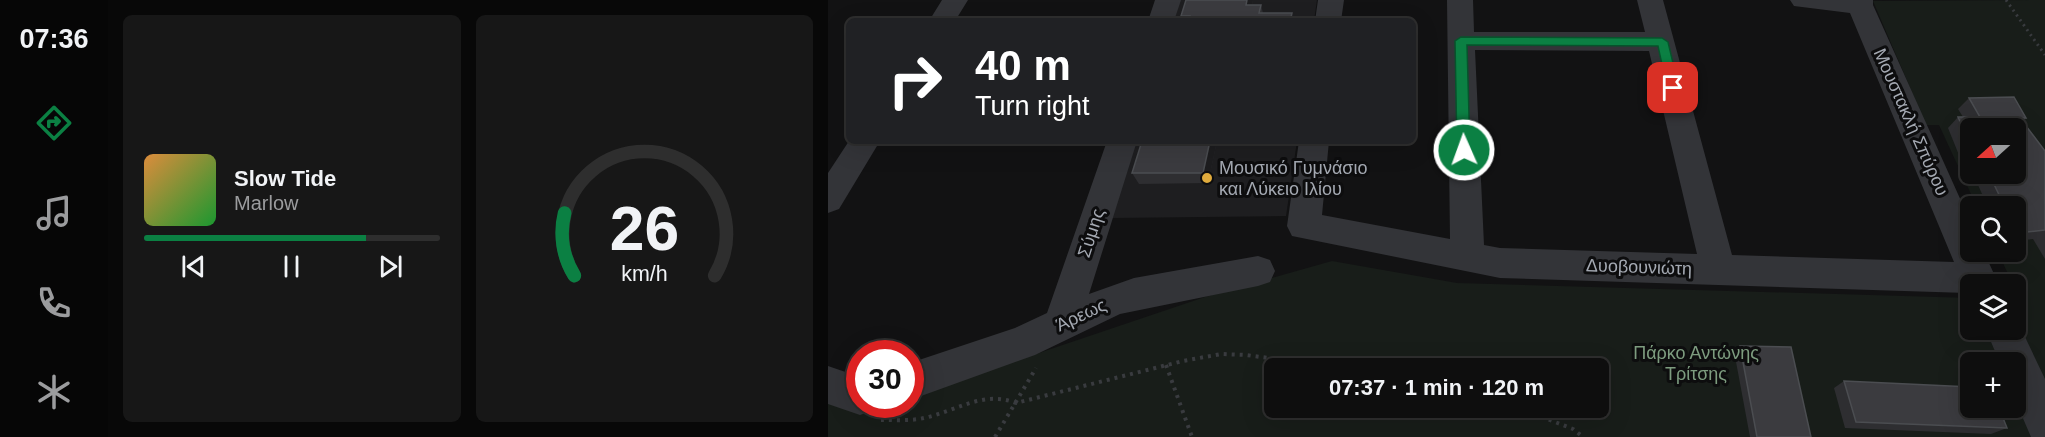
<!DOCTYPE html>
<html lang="en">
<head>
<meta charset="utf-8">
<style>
	body { margin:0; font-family:Helvetica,sans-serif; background:#171717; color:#f1f3f6; height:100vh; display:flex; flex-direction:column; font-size:22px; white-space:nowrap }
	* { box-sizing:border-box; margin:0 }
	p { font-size:20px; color:#9b9c9e }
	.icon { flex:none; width:33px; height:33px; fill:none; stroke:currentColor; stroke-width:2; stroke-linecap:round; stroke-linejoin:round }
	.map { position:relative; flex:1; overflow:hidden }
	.drawer { display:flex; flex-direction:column; gap:15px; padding:15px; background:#080808; width:720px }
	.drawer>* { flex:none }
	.guide { position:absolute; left:18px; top:18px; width:570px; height:126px; border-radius:9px; box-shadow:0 6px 24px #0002,0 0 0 2px #2e2e2e; background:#202124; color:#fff; overflow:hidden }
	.needle { width:39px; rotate:249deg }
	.controls { position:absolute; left:1132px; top:118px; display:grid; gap:12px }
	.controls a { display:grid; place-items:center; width:66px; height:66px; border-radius:9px; background:#0e0e0e; box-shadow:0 6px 24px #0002,0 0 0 2px #2e2e2e; font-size:30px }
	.speed { position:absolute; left:18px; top:340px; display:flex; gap:12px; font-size:30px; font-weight:700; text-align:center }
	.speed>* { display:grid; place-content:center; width:78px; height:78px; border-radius:50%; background:#0e0e0e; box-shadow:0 6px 24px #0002,0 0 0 2px #2e2e2e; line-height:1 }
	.speed .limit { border:9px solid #d22; background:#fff; color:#111 }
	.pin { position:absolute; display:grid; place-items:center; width:51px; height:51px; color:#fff; margin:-26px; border-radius:12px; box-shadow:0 3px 9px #0006 }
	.me { position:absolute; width:66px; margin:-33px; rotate:358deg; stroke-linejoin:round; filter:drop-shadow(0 0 4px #0008) }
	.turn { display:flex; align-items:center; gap:21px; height:126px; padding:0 30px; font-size:27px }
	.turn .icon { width:78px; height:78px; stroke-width:2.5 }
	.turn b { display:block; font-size:42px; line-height:51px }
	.drawer .tile { flex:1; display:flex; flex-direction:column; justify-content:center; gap:9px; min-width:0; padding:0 21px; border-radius:9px; background:#171717 }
	.drawer .dial { align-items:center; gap:0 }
	.dial svg { height:156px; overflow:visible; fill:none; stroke:#2e2e2e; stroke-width:7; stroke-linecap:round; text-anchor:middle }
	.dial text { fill:#f1f3f6; stroke:none }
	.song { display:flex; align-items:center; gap:18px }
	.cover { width:72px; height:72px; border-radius:9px; background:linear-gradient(135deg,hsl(30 70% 55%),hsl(130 70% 35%)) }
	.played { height:6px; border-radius:3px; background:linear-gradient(90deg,#0b8043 75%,#2e2e2e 75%) }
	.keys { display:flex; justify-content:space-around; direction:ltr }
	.drawer .tiles { flex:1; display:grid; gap:15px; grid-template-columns:repeat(2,1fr) }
	.trip { position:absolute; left:436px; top:358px; width:345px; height:60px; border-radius:9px; background:#0e0e0e; box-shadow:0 6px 24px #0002,0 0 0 2px #2e2e2e; font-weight:800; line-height:60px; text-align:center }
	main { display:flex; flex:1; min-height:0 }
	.dock { display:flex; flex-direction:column; width:108px; justify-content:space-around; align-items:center; background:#060606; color:#9b9c9e }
	.dock .icon { width:42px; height:42px }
	.dock .on { color:#0b8043 }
	.dock b { font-size:27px; color:#f1f3f6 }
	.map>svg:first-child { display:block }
</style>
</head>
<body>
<main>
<nav class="dock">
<b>07:36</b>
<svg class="icon on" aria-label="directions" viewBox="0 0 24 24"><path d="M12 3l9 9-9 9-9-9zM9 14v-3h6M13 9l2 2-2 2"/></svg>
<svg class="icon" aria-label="music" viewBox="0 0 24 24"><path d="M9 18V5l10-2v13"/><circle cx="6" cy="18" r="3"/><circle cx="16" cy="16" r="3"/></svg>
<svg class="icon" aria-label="phone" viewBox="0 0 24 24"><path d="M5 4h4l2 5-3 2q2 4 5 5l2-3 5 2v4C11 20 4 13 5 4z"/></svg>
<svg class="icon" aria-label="climate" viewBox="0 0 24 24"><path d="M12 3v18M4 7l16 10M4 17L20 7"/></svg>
</nav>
<section class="drawer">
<div class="tiles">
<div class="tile">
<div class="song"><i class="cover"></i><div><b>Slow Tide</b><p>Marlow</p></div></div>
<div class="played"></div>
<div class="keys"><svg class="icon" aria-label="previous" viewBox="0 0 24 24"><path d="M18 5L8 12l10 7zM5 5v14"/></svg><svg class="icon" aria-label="pause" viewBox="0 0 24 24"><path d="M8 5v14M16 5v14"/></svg><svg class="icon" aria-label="next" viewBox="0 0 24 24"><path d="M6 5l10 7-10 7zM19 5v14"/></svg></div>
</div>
<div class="tile dial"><svg viewBox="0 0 100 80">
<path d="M14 69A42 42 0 1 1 86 69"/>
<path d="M14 69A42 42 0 0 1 9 37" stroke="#0b8043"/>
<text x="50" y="56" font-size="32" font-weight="700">26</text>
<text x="50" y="72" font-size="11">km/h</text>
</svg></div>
</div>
</section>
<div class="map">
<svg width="1217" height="437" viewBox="0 0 1217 437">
	<rect width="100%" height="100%" fill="#121213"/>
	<!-- built -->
	<path fill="#1e1e20" d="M352,0H489L486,21H346Z
		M307,141H469L458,216L283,218Z"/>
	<!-- green -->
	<path fill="#181d19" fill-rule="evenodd" d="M1217,0V437H0V400L40,410L54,405H82L83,396L377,297L504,261L629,283L1143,298V330H1188V300L1192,299L1188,285H1185L1170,252H1188V207H1149L1111,125H1098L1045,1ZM1143,129H1188V174H1143ZM1143,363H1188V408H1143ZM447,369H771V408H447Z"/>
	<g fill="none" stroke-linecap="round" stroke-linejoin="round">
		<!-- path-far1 -->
		<path stroke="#393b3f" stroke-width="3" stroke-dasharray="2 4" stroke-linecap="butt" d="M1178,0L1217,55"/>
		<!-- path -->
		<path stroke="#393b3f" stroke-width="4" stroke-dasharray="3 5" stroke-linecap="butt" d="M338,365L364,437
			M691,408L745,429L755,437
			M53,420C67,420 83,421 96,418C128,411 156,390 188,403L355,361L393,354L418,355L524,369
			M167,437L208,368"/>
		<!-- minor -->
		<path fill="#333438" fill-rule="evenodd" d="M114,0H140L127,21H101Z
			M327,0H353L346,21H320Z
			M490,0H516L513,21H487Z
			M619,0H645L646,32H817L809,0H835L904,255L1126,262L1022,13L966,6L962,0H1045V5L1143,223V252H1156L1171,285H1143V297L1139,293L672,278L464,236L459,226L471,141H501L494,215L622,239ZM647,50L821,51L869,254L672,248L656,245Z
			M21,141H52L11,209L0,213V173Z
			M279,141H309L261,294L306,278L430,256L442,260L447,271L442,282L430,286L292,314L207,355L82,400V363L187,328L219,313Z
			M1188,318L1217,379V437H1203L1188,402V363H1172L1158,330H1188Z
			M0,366L32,377V405H48L46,410L32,415L0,404Z"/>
	</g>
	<!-- wall -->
	<path fill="#2e2e31" d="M358,0H425L424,5H433L435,13H464L465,21H355L353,16Z
		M1141,98L1198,118L1195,121L1217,151V259L1205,239L1188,241V207H1160L1145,174H1188L1143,129V171L1138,160H1133L1120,128L1130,117H1135L1130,109Z
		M314,141H389L380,183L311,184L304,173Z
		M912,346L983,437H922L906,351Z
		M1016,381L1179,428L1163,434L1017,428L1006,388Z"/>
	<!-- shaded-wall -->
	<path fill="#1d1d1f" d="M419,0H425L422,17L418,5Z
		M382,141H389L380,183L375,173Z"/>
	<!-- building -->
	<path fill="#3b3b3f" stroke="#4b4d51" stroke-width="1.5" d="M358,0H419L418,5H433L431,13H464L462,21H361L362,16H353Z
		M1186,97L1198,118H1192L1217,151V230L1189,233L1188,230V207H1177L1161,174H1188V129H1143V146L1130,117H1152L1141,98Z
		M314,141H382L375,173H304Z
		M912,346L963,347L983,437H929Z
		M1016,381L1143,387V408H1171L1179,428L1028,422Z"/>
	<!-- route -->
	<path fill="#0b8043" stroke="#07532c" stroke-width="1.5" d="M633,37L834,38L840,42L851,88L845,92L839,88L830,46L639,45L642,150L636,155L629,150L627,41Z"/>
	<!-- markers -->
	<circle fill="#e0ab3d" stroke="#0d0d0e" stroke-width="2" cx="379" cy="178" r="6"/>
	<g text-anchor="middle" stroke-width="6" stroke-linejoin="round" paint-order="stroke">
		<!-- street labels -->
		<g font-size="18" fill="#a4a9b2" stroke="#0d0d0e">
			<text transform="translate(1083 122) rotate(66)" y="6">Μουστακλή Σπύρου</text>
			<text transform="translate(263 233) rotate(-72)" y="6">Σύμης</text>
			<text transform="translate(811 267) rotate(2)" y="6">Δυοβουνιώτη</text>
			<text transform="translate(253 315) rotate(-25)" y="6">Άρεως</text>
		</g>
		<!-- poi labels -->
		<g font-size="18" fill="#a4a9b2" stroke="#0d0d0e" text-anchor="start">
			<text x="391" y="174">Μουσικό Γυμνάσιο<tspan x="391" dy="21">και Λύκειο Ιλίου</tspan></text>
		</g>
		<!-- park labels -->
		<g font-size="18" fill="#7d9c7f" stroke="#0d0d0e">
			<text x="868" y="359">Πάρκο Αντώνης<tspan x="868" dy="21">Τρίτσης</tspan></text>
		</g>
	</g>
</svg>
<div class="controls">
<a><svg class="needle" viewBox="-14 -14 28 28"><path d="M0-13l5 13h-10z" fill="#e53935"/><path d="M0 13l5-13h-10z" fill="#9b9c9e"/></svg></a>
<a><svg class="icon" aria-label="search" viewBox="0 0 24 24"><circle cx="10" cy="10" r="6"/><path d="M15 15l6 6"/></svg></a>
<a><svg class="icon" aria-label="layers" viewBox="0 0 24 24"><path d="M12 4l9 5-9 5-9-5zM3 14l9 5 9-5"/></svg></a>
<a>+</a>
</div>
<div class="speed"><div class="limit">30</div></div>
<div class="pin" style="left:845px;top:88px;background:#d93025"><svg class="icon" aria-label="arrive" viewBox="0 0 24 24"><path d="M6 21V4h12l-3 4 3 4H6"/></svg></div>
<svg class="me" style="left:636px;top:150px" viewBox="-20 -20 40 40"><circle r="17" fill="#0b8043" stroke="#fff" stroke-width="3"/><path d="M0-11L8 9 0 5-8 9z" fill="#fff"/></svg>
<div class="trip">07:37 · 1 min · 120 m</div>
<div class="guide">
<div class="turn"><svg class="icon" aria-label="right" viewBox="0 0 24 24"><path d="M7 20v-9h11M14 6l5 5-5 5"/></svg><div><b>40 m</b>Turn right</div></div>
</div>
</div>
</main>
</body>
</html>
